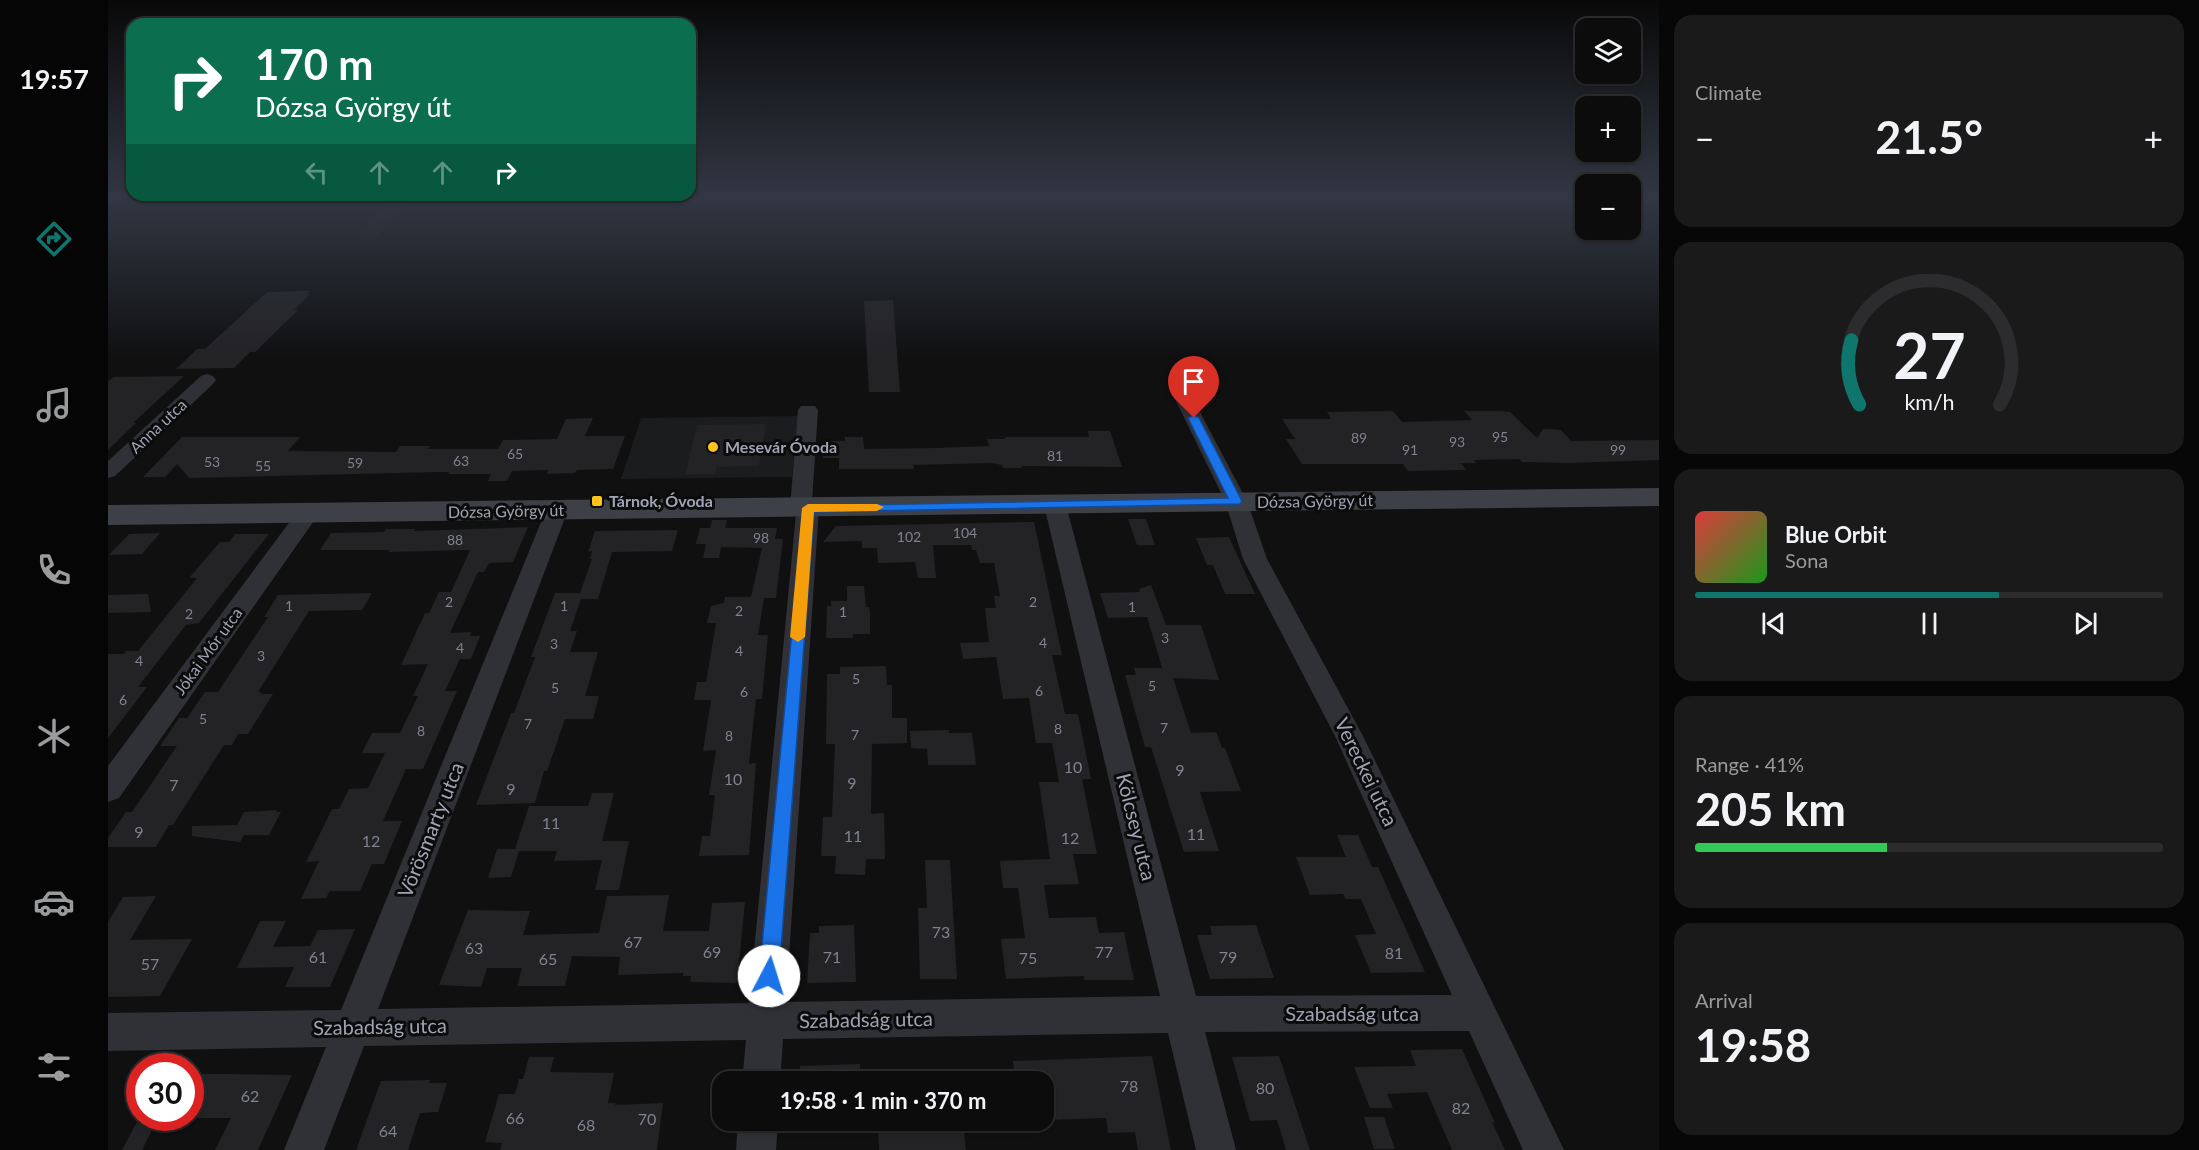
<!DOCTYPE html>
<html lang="en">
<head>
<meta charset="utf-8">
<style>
	body { margin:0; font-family:Lato,sans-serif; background:#1a1a1b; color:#f1f3f6; height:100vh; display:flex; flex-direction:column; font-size:22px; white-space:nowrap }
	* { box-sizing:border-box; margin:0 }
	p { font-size:20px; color:#9a9b9d }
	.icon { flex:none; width:33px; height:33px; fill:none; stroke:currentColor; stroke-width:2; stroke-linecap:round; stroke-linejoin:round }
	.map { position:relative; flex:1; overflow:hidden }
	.side { display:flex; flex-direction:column; gap:15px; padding:15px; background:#070707; width:540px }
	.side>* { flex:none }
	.guide { position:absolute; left:18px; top:18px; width:570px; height:183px; border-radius:18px; box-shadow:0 2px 4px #0004,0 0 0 2px #2c2c2e; background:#0b6e4f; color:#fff; overflow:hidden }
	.buttons { position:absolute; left:1467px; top:18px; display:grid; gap:12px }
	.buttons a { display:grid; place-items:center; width:66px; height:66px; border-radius:12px; background:#0c0c0d; box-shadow:0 2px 4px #0004,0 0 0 2px #2c2c2e; font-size:30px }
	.speed { position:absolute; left:18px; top:1053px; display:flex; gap:12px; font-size:30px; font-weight:700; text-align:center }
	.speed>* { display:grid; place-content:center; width:78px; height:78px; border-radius:50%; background:#0c0c0d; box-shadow:0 2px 4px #0004,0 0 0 2px #2c2c2e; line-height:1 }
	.speed .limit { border:9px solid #d22; background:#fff; color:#111 }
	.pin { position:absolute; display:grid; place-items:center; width:51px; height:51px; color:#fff; margin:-62px -26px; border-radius:50% 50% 50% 0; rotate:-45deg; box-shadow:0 0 6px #0007 }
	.pin .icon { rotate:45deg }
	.me { position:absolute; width:66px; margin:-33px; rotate:5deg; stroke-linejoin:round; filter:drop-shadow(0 0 4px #0008) }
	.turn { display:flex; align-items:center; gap:21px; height:126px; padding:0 30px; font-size:27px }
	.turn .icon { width:78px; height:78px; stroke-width:2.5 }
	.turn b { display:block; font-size:42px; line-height:51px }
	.lanes { display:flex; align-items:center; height:57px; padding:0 30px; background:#0003; justify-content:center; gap:30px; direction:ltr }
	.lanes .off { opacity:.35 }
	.big { font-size:45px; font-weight:700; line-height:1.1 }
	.side .tile { flex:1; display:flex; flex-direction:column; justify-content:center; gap:9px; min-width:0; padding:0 21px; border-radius:18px; background:#1a1a1b }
	.side .dial { align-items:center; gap:0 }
	.dial svg { height:156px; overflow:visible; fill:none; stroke:#2c2c2e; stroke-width:7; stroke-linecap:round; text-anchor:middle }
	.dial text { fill:#f1f3f6; stroke:none }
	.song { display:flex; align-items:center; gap:18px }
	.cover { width:72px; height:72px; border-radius:9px; background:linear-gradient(135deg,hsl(0 70% 55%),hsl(120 70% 35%)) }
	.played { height:6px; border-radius:3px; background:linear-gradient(90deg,#0f766e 65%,#2c2c2e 65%) }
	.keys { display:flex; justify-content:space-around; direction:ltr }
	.heat { display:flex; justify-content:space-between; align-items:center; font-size:33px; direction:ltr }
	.charge { height:9px; border-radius:4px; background:linear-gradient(90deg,#34c759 41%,#2c2c2e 0) }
	.trip { position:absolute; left:604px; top:1071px; width:342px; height:60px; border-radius:18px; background:#0c0c0d; box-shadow:0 2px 4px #0004,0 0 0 2px #2c2c2e; font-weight:700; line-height:60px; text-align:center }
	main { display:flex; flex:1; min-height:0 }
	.tab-bar { display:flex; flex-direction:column; width:108px; justify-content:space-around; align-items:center; background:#050505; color:#9a9b9d }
	.tab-bar .icon { width:42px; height:42px }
	.tab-bar .selected { color:#0f766e }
	.tab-bar b { font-size:27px; color:#f1f3f6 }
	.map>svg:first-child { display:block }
</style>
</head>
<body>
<main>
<nav class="tab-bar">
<b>19:57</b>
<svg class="icon selected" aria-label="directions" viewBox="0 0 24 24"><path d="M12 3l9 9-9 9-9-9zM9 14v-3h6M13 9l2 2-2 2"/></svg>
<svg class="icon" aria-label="music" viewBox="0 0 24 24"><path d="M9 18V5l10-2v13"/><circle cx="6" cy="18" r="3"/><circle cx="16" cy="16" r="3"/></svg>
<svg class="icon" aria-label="phone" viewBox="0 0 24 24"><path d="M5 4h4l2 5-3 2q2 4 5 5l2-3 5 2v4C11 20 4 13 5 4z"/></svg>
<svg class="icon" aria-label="climate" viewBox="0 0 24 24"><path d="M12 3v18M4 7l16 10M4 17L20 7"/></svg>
<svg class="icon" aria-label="car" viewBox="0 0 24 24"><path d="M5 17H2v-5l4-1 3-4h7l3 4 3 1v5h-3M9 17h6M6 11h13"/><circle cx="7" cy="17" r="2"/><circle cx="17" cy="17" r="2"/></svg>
<svg class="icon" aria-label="filters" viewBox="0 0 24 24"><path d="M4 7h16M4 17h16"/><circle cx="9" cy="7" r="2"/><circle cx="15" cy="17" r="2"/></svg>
</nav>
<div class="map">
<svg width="1551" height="1150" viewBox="0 0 1551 1150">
	<rect width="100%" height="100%" fill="#101011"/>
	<!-- built -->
	<path fill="#1b1c1e" d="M690,416L684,477L513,479L533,418Z"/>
	<!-- green -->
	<path fill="#161c17" d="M283,198H308L268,237L247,233Z"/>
	<!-- building -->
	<path fill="#232225" d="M202,291L198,294H202L186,310H190L147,352H142L126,368L68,369L89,349H97L159,292Z
		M785,300L792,392H761L756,301Z
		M76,376L25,423H28L0,450V381L6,377Z
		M1285,411L1294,422L1364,420L1356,411H1394L1402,412L1429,438L1435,429H1443L1453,430L1463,441L1551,440V460L1462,463L1414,462L1411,459L1366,460L1368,463H1352L1359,470L1300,471L1295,464H1194L1178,439H1187L1174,419H1223L1219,412Z
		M485,418L477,436H517L505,469L469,470L467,473L439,474L440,470L404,471L399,481H380L383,474H340L341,472H330L81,478L69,464L57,477H35L74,437H192L180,451L288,452L292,446H322L320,449H390L395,440L449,439L458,419Z
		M658,424L651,466L609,467L607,474L577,475L589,425Z
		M980,431H1002L1014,467L913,466L914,468H895L894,465L883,463L805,465L806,469H731V458H715V441H737V437H755L756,449L829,448L881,446L879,439H897V437H981Z
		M1020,519H1038L1047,545H1029Z
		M604,520H619L617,528H669L667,539H675L668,598H656L650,635H660L654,699H648L641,764L648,763L641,855L591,856L594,836H602L607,795H601L608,750L595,751L603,700H586L589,682H598L608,623H599L603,606L616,603L617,597H643L654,548L613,547L611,558H595L598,544H588L592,528H602Z
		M926,522L954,655H944L957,714H970L983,779H974L989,854H965L971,884L936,885L941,918L988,917L991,933L1016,932L1026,980H976V976L898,979L893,939L917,938L910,888H895L892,861L942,859L931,782H951L944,743H928L921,698L895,699L888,657L855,659L852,643L881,642L877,608H888L886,596H892L886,563H872L868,550H864L863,545H825L828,578H810L807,562L770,563L769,548H754V541L715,542L728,526Z
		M420,527L405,562L381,563L376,572H370L342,633L363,632L362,636H372L363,659H352L337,691H349L315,769H298L275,821H294L276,864H264L252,891H222L218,898L193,899L211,861L198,862L224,809H231L241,789L260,788L277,753H254L264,733H292L310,696H305L320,664L293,665L317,613H321L331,592H343L362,550L280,552L282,550H212L223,533L276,532L278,529H307L306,531Z
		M570,530L564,551L504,552L490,599H473L462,631H469L462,652H490L477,696H491L485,719H457L439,771H436L427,803L368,805L403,713H406L427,657H423L447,593H472L484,559H482L484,551L480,552L487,531Z
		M52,533L34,554L1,555L21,534Z
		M127,534H161L91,623L78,625L30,687H39L0,738V654H16L18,651H30L89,578H81L112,542H121Z
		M1121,537L1147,594H1117L1105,565H1099L1088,538Z
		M1043,585L1058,625H1093L1111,680L1065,678L1083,733L1108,732L1114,748H1117L1133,791L1092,792L1111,851L1076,852L1043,747H1037L1017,675H1028L1026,668H1054L1039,617L1000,618L992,593L1032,592L1031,589Z
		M739,586H756L758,607H761L762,612V634H745V638H718L719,606H723V601H739Z
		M264,593L254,610L201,611L150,692H154L152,694H165L140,734H130L124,745H116L65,825H61L48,847H0V838L18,812H24L69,746H52L71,718H79L97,692H110L160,617H156L170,595Z
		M40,594L43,612L0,613V595Z
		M778,666L779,685H784V718H799V743L764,744L763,814L776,813L777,859H758L757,875L727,874L728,856H713L715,817H724L727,744H718L719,674H732V667Z
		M841,730V733H864L868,765H820L819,749L803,748L802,731Z
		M484,793H506L494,841H521L511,890H487L494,860L446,861L449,851H411L403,877L380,878L389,849H407L421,806H480Z
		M169,810L168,812H173L161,835H136L132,842L84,836V826L129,825L136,812Z
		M1229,835H1250L1264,867H1270L1317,972L1263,973L1247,935L1268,934L1253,899H1238L1235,894L1202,895L1188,857H1238Z
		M817,860H842L849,979H812L810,908H819Z
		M561,895L555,931H601L604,903L637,902L629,983L582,982L583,976H575V973L510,975L512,957L464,956L457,986H409L414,968H379L373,987L331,985L360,910L422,911L415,935L491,933L499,896Z
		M48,896L22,940L84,939L52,996L0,997V922L15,897Z
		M152,921H178L165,947L202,946L210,930L247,929L222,987H177L186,967L129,968Z
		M746,925L748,982L699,983L702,933H711V926Z
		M1148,925L1166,978L1102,979L1089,935H1104L1102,926Z
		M1354,1049L1387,1123L1384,1122L1397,1150H1344L1319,1092L1279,1094L1285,1108H1262L1246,1067L1308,1066L1302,1050Z
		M1044,1056L1063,1150H1030L1027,1132L1000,1133L998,1118L936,1120V1082H907L905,1061Z
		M1171,1056L1192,1120L1202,1150H1178L1169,1120L1142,1121L1124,1057Z
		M421,1057H446L442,1072L506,1073L500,1103H508L507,1105L555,1103L549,1150H392L394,1143L377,1142L391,1094H407L411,1079H415Z
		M752,1064V1082H691L692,1066Z
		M82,1074H121L184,1075L150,1150H107L123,1118H82Z
		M322,1080L321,1083H339L330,1112L312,1113L300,1150H248L273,1081Z
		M1256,1117H1276L1287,1149H1266Z
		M31,1118H50L34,1150H14Z
		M770,1120L855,1121L858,1150H771Z"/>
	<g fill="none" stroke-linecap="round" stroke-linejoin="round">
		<!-- street -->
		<path fill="#303137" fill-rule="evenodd" d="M99,374L105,376L108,380L105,384L7,476L0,478V461L93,376Z
			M1075,391L1082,393L1084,397L1139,501L1159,559L1255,736L1456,1150H1415L1361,1031L1097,1032L1128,1150H1088L1060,1033L675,1039L672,1082H634L638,1040L256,1046L216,1150H176L218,1047L0,1051V1013L233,1010L438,510L441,505L449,503L457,505L460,510L270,1009L641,1003L688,514L682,508L690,410L693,406H707L710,410L704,502L711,508L678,1002L1052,996L936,505L939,500L947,498L955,500L958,505L1088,996L1344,995L1227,736L1135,559L1117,501L1066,397L1068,393Z
			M200,506L208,508L211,513L208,518L11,798L0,802V766L192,508Z
			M630,1120H670L668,1150H628Z"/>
		<!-- secondary -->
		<path fill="#3e4047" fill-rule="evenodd" d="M1551,488V506L0,525V505Z"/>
	</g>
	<!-- sky -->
	<linearGradient id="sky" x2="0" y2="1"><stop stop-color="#090909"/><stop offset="0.55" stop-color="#313743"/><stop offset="1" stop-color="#313743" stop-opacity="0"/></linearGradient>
	<rect width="1551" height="359" fill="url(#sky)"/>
	<!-- route -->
	<path fill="#1a73e8" stroke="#114b97" stroke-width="1.5" d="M1086,415L1091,418L1134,501L1132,504L706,512L671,976L668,983L661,986L654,983L651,976L696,506L1120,498L1080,418Z"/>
	<!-- slow -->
	<path fill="#f59e0b" d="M700,504H769L776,507L769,511L706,512L697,637L690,642L682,637L694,508Z"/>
	<!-- markers -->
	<g fill="#ffc41a" stroke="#0b0b0c" stroke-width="2">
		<circle cx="605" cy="447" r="6"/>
		<rect x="483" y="495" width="12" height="12" rx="3"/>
	</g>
	<g text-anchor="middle" stroke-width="6" stroke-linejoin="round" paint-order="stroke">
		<!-- number labels -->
		<g font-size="14" fill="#7f8390">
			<text x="1392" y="442">95</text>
			<text x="1251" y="443">89</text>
			<text x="1349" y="447">93</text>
			<text x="1302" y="455">91</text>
			<text x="1510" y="455">99</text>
			<text x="407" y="459">65</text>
			<text x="947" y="461">81</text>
			<text x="353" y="466">63</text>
			<text x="104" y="467">53</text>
			<text x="247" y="468">59</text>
			<text x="155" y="471">55</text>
			<text x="857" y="538">104</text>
			<text x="801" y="542">102</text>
			<text x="653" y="543">98</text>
			<text x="347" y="545">88</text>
			<text x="341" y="607">2</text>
			<text x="925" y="607">2</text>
			<text x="181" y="611">1</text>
			<text x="456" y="611">1</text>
			<text x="1024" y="612">1</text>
			<text x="631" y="616">2</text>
			<text x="735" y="617">1</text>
			<text x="81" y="619">2</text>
			<text x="1057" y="643">3</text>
			<text x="935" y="648">4</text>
			<text x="446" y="649">3</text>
			<text x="352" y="653">4</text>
			<text x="631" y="656">4</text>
			<text x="153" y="661">3</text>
			<text x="31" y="666">4</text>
			<text x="748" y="684">5</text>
			<text x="1044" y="691">5</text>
			<text x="447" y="693">5</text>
			<text x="931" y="696">6</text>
			<text x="636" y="697">6</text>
			<text x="15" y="705">6</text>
			<text x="95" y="724">5</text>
			<text x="420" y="729">7</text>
			<text x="1056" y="733">7</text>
			<text x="950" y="734">8</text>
			<text x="313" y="736">8</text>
			<text x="747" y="740">7</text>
			<text x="621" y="741">8</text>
		</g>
		<!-- street labels -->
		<g font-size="16" fill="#9fa4b4" stroke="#0b0b0c">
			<text transform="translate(50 426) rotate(-43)" y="6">Anna utca</text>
			<text transform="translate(1207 501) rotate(-1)" y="6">Dózsa György út</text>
			<text transform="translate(398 511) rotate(-1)" y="6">Dózsa György út</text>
			<text transform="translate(100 651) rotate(-54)" y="6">Jókai Mór utca</text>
		</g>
		<!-- poi labels -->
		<g font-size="16" font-weight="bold" fill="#9fa4b4" stroke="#0b0b0c" text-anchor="start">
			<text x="617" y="453">Mesevár Óvoda</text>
			<text x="501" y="507">Tárnok, Óvoda</text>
		</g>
		<!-- near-number labels -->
		<g font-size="16" fill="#7f8390">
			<text x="965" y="773">10</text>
			<text x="1072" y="776">9</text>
			<text x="625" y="785">10</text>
			<text x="744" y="789">9</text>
			<text x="66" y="791">7</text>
			<text x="403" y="795">9</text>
			<text x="443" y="829">11</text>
			<text x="31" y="838">9</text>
			<text x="1088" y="840">11</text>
			<text x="745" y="842">11</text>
			<text x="962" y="844">12</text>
			<text x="263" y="847">12</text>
			<text x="833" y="938">73</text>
			<text x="525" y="948">67</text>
			<text x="366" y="954">63</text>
			<text x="604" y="958">69</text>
			<text x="996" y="958">77</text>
			<text x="1286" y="959">81</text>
			<text x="210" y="963">61</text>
			<text x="724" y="963">71</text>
			<text x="1120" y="963">79</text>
			<text x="920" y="964">75</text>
			<text x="440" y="965">65</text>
			<text x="42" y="970">57</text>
			<text x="1021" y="1092">78</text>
			<text x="1157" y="1094">80</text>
			<text x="142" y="1102">62</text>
			<text x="1353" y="1114">82</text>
			<text x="407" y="1124">66</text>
			<text x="539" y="1125">70</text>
			<text x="478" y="1131">68</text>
			<text x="280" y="1137">64</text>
		</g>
		<!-- near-street labels -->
		<g font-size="20" fill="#9fa4b4" stroke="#0b0b0c">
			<text transform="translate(1258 772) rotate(64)" y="7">Vereckei utca</text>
			<text transform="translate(1028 827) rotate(76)" y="7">Kölcsey utca</text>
			<text transform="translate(323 830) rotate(-68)" y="7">Vörösmarty utca</text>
			<text x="1244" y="1021">Szabadság utca</text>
			<text transform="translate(758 1020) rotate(-1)" y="7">Szabadság utca</text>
			<text transform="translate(272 1027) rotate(-1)" y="7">Szabadság utca</text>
		</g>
	</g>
</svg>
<div class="buttons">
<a><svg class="icon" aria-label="layers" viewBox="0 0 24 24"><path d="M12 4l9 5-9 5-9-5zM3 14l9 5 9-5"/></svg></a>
<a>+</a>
<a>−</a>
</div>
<div class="speed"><div class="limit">30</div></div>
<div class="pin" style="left:1086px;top:418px;background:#d93025"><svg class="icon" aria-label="arrive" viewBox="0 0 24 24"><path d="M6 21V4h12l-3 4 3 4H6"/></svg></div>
<svg class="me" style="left:661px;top:976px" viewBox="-20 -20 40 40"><circle r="19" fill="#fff"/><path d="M0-13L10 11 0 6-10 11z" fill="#1a73e8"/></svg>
<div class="trip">19:58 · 1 min · 370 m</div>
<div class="guide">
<div class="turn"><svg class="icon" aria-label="right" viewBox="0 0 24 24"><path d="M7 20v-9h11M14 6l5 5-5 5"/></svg><div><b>170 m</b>Dózsa György út</div></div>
<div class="lanes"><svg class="icon off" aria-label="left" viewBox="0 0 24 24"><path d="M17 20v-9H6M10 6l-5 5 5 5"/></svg><svg class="icon off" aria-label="ahead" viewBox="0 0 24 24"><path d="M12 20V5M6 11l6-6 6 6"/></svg><svg class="icon off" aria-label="ahead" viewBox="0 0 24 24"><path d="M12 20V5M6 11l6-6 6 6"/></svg><svg class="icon" aria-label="right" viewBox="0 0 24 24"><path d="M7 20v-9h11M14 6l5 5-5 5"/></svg></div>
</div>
</div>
<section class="side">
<div class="tile"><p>Climate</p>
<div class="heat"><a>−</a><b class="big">21.5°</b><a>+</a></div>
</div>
<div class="tile dial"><svg viewBox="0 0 100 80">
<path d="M14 69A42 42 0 1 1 86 69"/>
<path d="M14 69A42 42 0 0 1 10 36" stroke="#0f766e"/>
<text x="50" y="56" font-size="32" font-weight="700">27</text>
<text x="50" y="72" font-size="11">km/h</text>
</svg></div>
<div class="tile">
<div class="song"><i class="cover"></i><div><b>Blue Orbit</b><p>Sona</p></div></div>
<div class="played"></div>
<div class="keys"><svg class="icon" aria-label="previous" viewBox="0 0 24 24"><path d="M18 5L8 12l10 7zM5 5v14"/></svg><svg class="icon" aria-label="pause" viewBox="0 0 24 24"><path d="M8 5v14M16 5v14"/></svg><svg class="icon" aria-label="next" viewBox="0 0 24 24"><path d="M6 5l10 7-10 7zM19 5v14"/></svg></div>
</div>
<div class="tile"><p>Range · 41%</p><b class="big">205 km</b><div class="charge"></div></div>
<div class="tile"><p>Arrival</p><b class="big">19:58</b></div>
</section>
</main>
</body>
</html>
